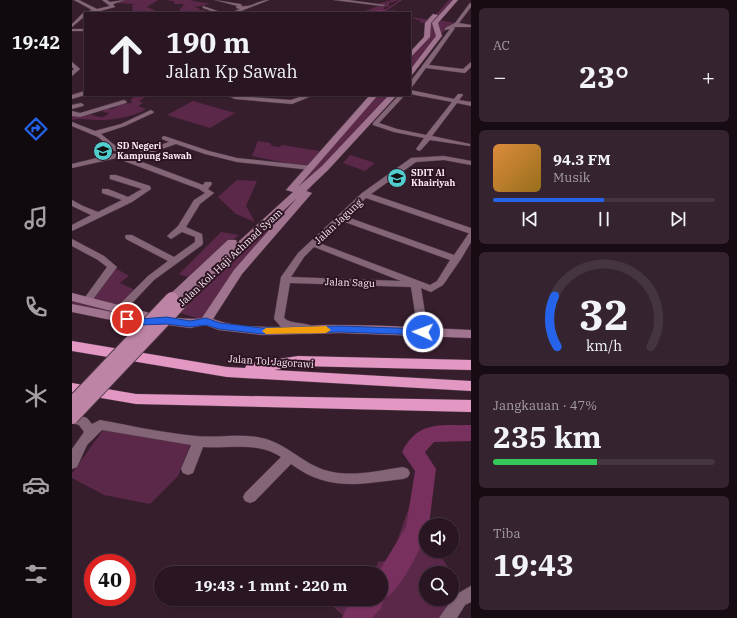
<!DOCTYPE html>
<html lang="id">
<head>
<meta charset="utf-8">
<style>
	body { margin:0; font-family:"IBM Plex Serif",serif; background:#35232f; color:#f1f3f6; height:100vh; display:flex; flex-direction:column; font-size:15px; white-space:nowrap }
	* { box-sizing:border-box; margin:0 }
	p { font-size:13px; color:#a59fa5 }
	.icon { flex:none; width:22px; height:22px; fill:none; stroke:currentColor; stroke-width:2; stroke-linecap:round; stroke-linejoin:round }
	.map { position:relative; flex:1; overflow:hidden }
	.details { display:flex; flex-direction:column; gap:8px; padding:8px; background:#170c13; width:266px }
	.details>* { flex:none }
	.hud { position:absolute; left:12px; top:12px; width:327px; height:84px; border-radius:0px; box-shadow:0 1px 3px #0004,0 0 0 1px #453540; background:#291622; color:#f1f3f6; overflow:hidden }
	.buttons { position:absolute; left:347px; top:518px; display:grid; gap:8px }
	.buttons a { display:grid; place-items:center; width:40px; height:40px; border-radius:50%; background:#291622; box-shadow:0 1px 3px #0004,0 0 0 1px #453540; font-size:20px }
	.speed { position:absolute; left:12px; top:554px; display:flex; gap:8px; font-size:20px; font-weight:700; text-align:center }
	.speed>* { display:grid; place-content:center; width:52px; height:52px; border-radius:50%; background:#291622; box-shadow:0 1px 3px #0004,0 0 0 1px #453540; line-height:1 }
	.speed .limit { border:6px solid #d22; background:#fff; color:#111 }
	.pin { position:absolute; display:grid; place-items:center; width:34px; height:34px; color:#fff; margin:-17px; border:2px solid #fff; border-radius:50%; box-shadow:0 1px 4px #0007 }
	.me { position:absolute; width:44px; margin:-22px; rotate:272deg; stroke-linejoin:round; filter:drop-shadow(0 0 3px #0008) }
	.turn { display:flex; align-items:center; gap:14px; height:84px; padding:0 16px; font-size:18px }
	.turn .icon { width:52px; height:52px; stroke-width:2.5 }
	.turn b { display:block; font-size:28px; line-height:34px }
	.big { font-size:30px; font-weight:700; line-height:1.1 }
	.details .widget { flex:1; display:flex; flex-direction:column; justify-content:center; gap:6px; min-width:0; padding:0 14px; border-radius:6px; background:#35232f }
	.details .dial { align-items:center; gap:0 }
	.dial svg { height:104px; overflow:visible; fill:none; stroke:#453540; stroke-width:7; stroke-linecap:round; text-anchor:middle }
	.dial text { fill:#f1f3f6; stroke:none }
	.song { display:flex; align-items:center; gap:12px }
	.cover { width:48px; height:48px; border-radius:6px; background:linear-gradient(135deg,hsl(30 70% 55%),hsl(40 70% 35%)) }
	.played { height:4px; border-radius:2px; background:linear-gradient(90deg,#2563eb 50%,#453540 50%) }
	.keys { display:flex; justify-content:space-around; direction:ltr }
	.heat { display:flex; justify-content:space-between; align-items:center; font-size:22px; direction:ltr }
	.charge { height:6px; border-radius:3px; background:linear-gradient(90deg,#34c759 47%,#453540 0) }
	.trip { position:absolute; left:82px; top:566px; width:234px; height:40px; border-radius:20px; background:#291622; box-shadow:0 1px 3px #0004,0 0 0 1px #453540; font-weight:700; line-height:40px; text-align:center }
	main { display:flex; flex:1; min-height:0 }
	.tabs { display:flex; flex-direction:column; width:72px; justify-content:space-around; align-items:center; background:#10090e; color:#a59fa5 }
	.tabs .icon { width:28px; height:28px }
	.tabs .on { color:#2563eb }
	.tabs b { font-size:18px; color:#f1f3f6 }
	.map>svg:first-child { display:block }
</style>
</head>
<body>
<main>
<nav class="tabs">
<b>19:42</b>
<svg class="icon on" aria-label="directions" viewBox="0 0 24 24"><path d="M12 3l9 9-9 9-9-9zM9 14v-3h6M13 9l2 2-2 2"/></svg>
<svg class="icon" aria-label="music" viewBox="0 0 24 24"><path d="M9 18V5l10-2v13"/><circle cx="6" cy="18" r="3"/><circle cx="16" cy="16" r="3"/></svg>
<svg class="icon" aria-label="phone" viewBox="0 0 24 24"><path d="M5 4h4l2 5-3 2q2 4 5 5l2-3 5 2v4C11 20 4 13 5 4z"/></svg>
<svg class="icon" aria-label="climate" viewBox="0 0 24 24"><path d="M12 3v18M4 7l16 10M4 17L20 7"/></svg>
<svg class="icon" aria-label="car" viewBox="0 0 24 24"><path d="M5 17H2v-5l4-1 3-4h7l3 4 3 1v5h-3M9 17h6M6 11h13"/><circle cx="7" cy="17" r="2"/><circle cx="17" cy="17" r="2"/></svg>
<svg class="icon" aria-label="filters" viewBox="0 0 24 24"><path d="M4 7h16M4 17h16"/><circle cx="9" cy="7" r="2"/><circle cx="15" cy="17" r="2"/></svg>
</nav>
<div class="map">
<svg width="399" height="618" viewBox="0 0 399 618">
	<rect width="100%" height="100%" fill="#371e2d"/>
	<!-- green -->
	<path fill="#5c2849" d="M51,0H86L75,7L89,13L60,11L61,8L60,6L62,4L45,3Z
		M93,0H117L138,4L123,7L128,9L127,10H132L135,13H119L120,12L107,11L112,4H103L101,1Z
		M320,0H328L317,3V7H313L311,9L316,11L324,10L320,12L322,13L293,11L306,6L282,3L305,4Z
		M377,0H384L366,20L399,26L380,25L367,36L338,74V56L354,38V23H348L349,21L338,17L359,20Z
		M63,95L75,96L67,101L71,103L66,106L74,109C65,116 37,121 25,120C16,120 10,118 0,120V115C5,115 12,113 16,114C24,115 30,121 37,113L31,112L33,108L41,109L48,104L60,103L59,100Z
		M303,95H321L253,168L229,201L178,258L134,321L102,311L223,198L227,199L224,186L238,168L180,156L186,141L198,143L200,146L207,147L211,145L253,152Z
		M121,101L163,113L138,128L95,115Z
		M278,155L303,163L293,171L271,163Z
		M165,180L185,181L174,206L183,222L164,214L146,197Z
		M149,232L167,235L118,278L107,274Z
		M38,265L57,276L48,283L65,291L49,308L89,320L0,308V296L16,300Z
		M34,426L119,442L106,476L78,504L32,495L0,478V473Z
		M338,505L357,510L359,525H354V551H366L378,571L379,573H354V599H380V585L381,597L368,618H274L257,603L258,599H286L291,601L293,599H309V573H302L306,562L318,560Z"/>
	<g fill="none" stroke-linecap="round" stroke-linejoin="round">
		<!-- stream -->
		<path stroke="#78315f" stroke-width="1" d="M284,13L314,10L329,0"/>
		<!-- river -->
		<path fill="#78315f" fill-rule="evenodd" d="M399,425V441L362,442L353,452L364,469L357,525H354C354,529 355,534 353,537C347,552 326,593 312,599L309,608L300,618H270L274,609L283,599H309V573H306L334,527L343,471L330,452C346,420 369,426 399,425Z"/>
		<!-- street casing -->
		<g stroke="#4f3946" stroke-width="1">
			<path id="street" d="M2,0H7L25,9L38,6L30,0H35L38,2L53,0L41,4L43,7L20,13H13V16L0,27V24L11,13L20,10Z
				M143,0L168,4L170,5L169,6C178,8 187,0 197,0L164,13H158L168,9L164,8L165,6Z
				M262,0H276L313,5L311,6Z
				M398,3H399V7L387,23L399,25V27H381L383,28L357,65L391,69L399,62V67L393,73L354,68L340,87L338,88V82L378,29L373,30V28L383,23Z
				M131,6L151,13H145L131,8Z
				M0,29H13V31H0Z
				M0,62L8,69L0,76V71L2,69L0,67Z
				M338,90L382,99L386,94H390L391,95L387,100L399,102V106L385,103L360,136L398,144V146L358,140L349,150L347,151L344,149L352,138L322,132L301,125V123L327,95H333L307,123L325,129L354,135L380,102L338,94Z
				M13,91V95L0,99V95Z
				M154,95L219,100L233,95H242L220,104L163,99Z
				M52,100L55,102L54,103L8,117L0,116V111L8,113Z
				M9,103L12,105L11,106L0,109V105Z
				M79,110L82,112L81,113L53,126L29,134L51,152L53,153L51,155L53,157L97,142L90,139V137L92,136L137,151L165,158L239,166L243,168L239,170L165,162L133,154L104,144L62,159L131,185L133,182H139L140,184L136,189L142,193L128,204L114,227L130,234L131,243L130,245L82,280L45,319L41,320L36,317L37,315L76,276L96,261L54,239L53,237L54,235H60L102,257L123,242V237L110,232L99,239L95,236L106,226L122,200L133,193L127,189L52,161V159L45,158L0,168V164L45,153L26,137L0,126V122L23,131L49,124Z
				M372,156L399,161V165L372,160L344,162L299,194L399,228V242L389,259L371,285L359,292L349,288L356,332L355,335L351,336L346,332L339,287L218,283L212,318C221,326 237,320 244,330L239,334L209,327L202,319L209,277L226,253L290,193L339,158ZM294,198L396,233H397L382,255L275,217ZM270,221L378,260L365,281L358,285L247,243ZM242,247L329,281L219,277L232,257Z
				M38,175H44L78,186L79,189L60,202L0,231V225L19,215L0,206V200L11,206L26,212L50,200L30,193V189H36L56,197L70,189L38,179Z
				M0,239L32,256L45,267L19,302L16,303L11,300L35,267L26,260L0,246Z
				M0,413L15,418L20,424L28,420C60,426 92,433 124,436C144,438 165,434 185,437C211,441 224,458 247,468C273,479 304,471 331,467L336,469L338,473L336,477L331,479C287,484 257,492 219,464L183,501L178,503L173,501L171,497L173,493L209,457C185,441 158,449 131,447L121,473L116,475L111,473L109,469L119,445L30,430L15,445L5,467L0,469V449L12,432L7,425L0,423Z
				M399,586V602L393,605L385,618H367L383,595Z"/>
		</g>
		<!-- secondary casing -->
		<g stroke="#4f3946" stroke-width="1">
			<path id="secondary" d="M381,0H386L366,23L370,36L340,75L338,76V70L364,36L360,23Z
				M361,14L366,15L359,23L358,37L338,58V52L352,37L353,23Z
				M298,95H306L226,187L250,166L317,95H325L256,170L234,191L240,193L170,274L141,319C177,333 230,324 268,325C312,325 356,328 399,330V338L268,333L190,335L147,330L133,325L118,328L89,324L68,326L0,312V304L55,315L0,301V293L78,313L80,317C97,315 113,321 130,318L162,270L225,198L168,251L113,306H105L103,303L112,293L104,301H96L94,298L156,240H164L165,243L221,192L214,190Z"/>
		</g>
		<!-- highway casing -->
		<g stroke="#4f3946" stroke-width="1">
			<path id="highway" d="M0,341L155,367L173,368L175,364L180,363L226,356L399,360V370L226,366L202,370L399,381V391L155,377L0,351Z
				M0,383L64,394L399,400V412L64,404L0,393Z"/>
		</g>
		<!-- street -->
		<use href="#street" fill="#846577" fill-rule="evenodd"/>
		<!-- secondary -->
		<use href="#secondary" fill="#a0748e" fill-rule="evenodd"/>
		<!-- highway -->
		<use href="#highway" fill="#e398c4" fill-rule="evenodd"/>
		<!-- primary-bridge casing -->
		<g stroke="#4f3946" stroke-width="14" stroke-linecap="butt">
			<path id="primary-bridge" d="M0,403L100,298
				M0,418L109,303"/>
		</g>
		<!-- primary-bridge -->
		<use href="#primary-bridge" stroke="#bd84a5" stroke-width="12"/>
	</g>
	<!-- route -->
	<path fill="#2563eb" stroke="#184099" d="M55,316L68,319L95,317L118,321L134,318L148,323L190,328L268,326L351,329L356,332L351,335L268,332L190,334L147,329L134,325L118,327L95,324L68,325L51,321L50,319Z"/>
	<!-- slow -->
	<path fill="#f59e0b" d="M254,326L259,330L254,333L194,334L190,331L194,328Z"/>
	<!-- icons -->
	<defs>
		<g id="school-disc" transform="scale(1)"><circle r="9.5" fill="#52cdce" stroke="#2d1423"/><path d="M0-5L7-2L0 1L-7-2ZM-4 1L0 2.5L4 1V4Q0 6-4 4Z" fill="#111"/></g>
	</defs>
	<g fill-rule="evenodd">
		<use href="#school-disc" x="31" y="151"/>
		<use href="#school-disc" x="325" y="178"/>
	</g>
	<g text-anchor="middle" stroke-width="4" stroke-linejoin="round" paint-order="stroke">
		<!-- far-poi labels -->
		<g font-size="9" font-weight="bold" fill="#fdebf5" stroke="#2d1423" text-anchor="start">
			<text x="45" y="149">SD Negeri<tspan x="45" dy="10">Kampung Sawah</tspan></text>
			<text x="339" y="176">SDIT Al<tspan x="339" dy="10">Khairiyah</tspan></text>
		</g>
		<!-- street labels -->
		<g font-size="10" fill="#fdebf5" stroke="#2d1423">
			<text transform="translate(266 221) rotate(-43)" y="4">Jalan Jagung</text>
			<text transform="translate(158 257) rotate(-43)" y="4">Jalan Kol. Haji Achmad Syam</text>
			<text transform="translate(278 282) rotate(2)" y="4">Jalan Sagu</text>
			<text transform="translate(199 361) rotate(4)" y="4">Jalan Tol Jagorawi</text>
		</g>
	</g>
</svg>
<div class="buttons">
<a><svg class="icon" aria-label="sound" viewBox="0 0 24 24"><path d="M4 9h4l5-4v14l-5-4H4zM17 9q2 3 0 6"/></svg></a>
<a><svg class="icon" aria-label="search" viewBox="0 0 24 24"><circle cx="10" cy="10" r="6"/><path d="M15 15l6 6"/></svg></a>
</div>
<div class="speed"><div class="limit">40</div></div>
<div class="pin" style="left:55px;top:319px;background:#d93025"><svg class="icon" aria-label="arrive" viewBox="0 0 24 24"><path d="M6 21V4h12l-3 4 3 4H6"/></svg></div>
<svg class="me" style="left:351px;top:332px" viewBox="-20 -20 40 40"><circle r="17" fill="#2563eb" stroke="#fff" stroke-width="3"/><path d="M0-11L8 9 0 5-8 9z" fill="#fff"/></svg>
<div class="trip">19:43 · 1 mnt · 220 m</div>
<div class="hud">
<div class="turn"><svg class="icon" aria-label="ahead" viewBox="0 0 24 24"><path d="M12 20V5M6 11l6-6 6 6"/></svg><div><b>190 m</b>Jalan Kp Sawah</div></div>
</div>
</div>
<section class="details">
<div class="widget"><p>AC</p>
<div class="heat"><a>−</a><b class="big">23°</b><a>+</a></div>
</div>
<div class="widget">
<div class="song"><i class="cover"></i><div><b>94.3 FM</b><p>Musik</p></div></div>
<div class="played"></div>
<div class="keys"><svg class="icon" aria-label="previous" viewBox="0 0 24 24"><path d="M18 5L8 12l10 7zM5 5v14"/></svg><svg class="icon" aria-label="pause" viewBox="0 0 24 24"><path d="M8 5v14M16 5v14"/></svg><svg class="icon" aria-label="next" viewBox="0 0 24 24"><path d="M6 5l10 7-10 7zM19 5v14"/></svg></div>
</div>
<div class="widget dial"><svg viewBox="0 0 100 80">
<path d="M14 69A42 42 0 1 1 86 69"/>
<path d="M14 69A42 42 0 0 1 12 30" stroke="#2563eb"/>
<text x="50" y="56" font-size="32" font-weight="700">32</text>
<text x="50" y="72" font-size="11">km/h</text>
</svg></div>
<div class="widget"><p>Jangkauan · 47%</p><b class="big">235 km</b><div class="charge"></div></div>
<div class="widget"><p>Tiba</p><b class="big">19:43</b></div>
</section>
</main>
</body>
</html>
